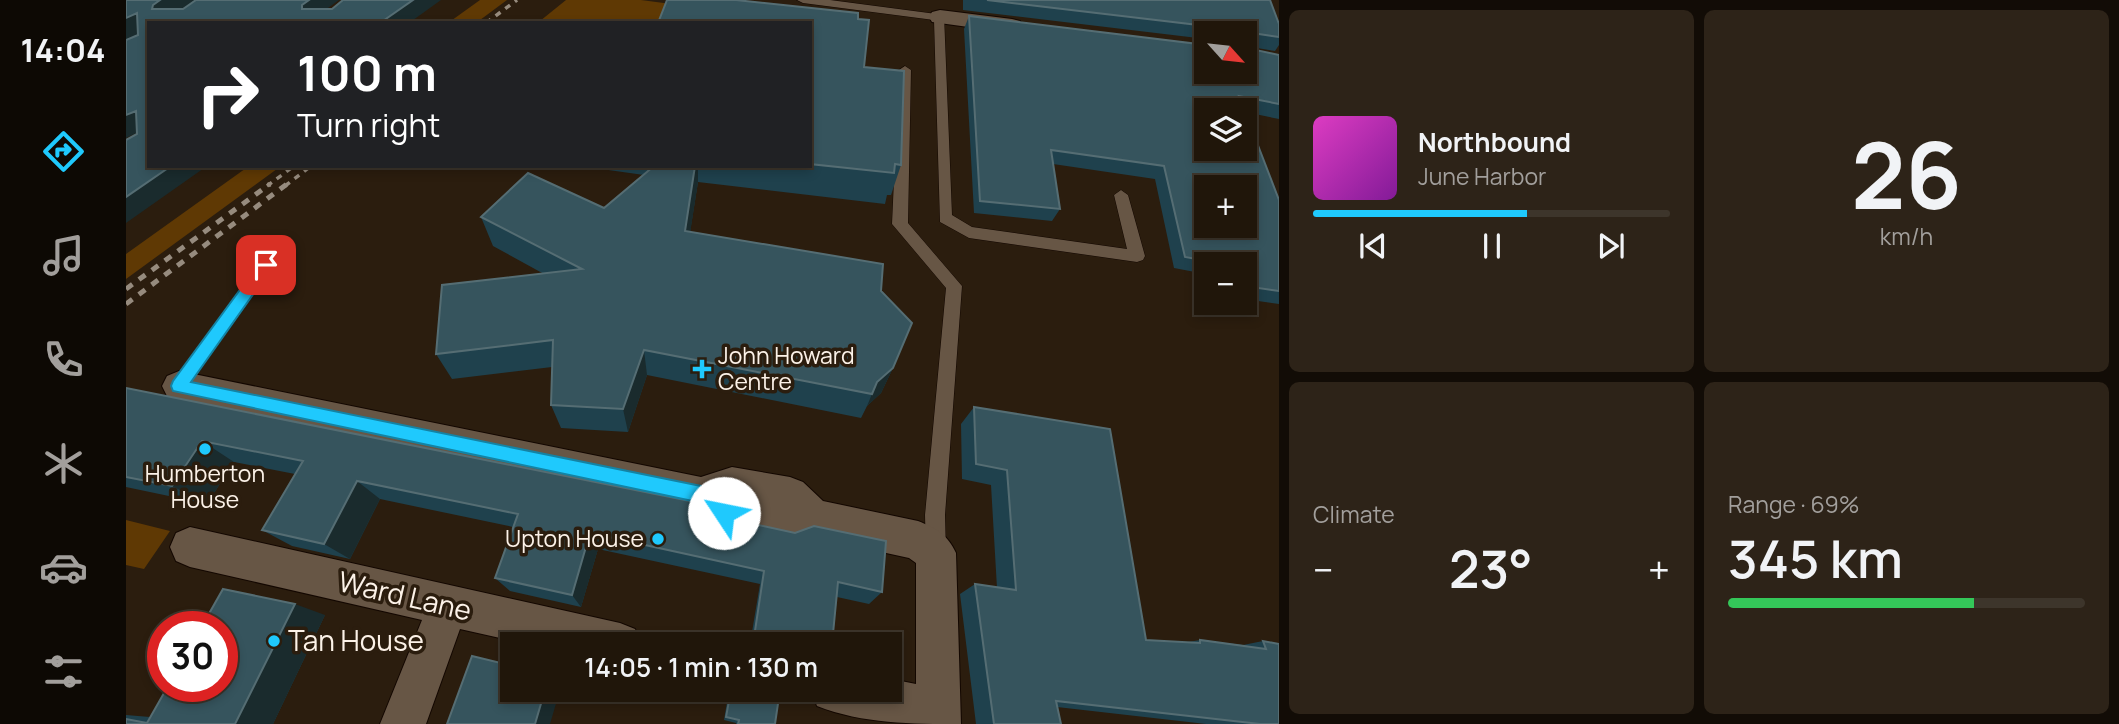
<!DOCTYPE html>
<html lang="en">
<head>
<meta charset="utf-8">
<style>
	body { margin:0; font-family:Manrope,sans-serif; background:#2d2318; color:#f1f3f6; height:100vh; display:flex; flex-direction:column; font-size:26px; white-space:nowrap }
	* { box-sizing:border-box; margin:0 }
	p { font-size:23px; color:#a29f9c }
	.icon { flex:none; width:38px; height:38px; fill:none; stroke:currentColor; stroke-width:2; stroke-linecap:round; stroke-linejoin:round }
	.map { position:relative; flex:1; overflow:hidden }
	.panel { display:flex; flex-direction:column; gap:10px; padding:10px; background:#120c06; width:840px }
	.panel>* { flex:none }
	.top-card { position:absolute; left:21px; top:21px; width:665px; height:147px; border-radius:0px; box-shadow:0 4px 10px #0003,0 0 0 2px #3d352b; background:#202124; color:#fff; overflow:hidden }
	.needle { width:46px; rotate:117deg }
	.buttons { position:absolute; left:1068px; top:21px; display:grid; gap:14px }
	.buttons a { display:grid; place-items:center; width:63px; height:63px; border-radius:0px; background:#20160a; box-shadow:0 4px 10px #0003,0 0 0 2px #3d352b; font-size:35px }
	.speed { position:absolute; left:21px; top:611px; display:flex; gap:14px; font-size:35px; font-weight:700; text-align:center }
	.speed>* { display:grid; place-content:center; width:91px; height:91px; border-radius:50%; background:#20160a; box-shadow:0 4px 10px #0003,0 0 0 2px #3d352b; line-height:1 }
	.speed .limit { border:10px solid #d22; background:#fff; color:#111 }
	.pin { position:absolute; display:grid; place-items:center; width:60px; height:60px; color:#fff; margin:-30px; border-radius:14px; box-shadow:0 4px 10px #0006 }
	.me { position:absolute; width:77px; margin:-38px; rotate:304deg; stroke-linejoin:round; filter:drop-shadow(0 0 5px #0008) }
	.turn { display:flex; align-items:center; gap:24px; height:147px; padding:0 35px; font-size:32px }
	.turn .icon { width:91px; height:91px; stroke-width:2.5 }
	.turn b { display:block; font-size:49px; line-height:60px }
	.big { font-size:52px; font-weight:600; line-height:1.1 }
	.panel .widget { flex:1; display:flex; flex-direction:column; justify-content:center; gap:10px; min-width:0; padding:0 24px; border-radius:10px; background:#2d2318 }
	.panel .dial { align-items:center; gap:0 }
	.dial b { font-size:91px; line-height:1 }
	.song { display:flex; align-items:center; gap:21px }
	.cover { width:84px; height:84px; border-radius:10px; background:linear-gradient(135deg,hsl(310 70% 55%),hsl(290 70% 35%)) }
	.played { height:7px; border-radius:4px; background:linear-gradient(90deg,#1fc9fd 60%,#3d352b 60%) }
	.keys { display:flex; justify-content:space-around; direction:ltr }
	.heat { display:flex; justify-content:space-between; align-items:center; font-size:38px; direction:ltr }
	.charge { height:10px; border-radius:5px; background:linear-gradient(90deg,#34c759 69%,#3d352b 0) }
	.panel .tiles { flex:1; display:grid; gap:10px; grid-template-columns:repeat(2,1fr) }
	.trip { position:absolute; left:374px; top:632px; width:402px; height:70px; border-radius:0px; background:#20160a; box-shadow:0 4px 10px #0003,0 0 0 2px #3d352b; font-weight:600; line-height:70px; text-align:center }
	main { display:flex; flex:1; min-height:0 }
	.tab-bar { display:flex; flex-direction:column; width:126px; justify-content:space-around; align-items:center; background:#0d0904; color:#a29f9c }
	.tab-bar .icon { width:49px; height:49px }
	.tab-bar .current { color:#1fc9fd }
	.tab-bar b { font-size:32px; color:#f1f3f6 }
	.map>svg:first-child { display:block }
</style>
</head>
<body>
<main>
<nav class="tab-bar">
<b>14:04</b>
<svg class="icon current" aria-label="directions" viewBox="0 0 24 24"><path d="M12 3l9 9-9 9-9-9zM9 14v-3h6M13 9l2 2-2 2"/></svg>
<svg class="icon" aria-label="music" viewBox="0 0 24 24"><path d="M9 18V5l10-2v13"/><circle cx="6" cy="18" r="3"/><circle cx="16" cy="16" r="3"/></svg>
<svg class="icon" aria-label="phone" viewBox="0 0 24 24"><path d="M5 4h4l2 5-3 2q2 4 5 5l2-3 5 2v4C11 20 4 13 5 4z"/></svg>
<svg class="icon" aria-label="climate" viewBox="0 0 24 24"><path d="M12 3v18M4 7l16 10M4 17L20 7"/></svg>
<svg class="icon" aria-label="car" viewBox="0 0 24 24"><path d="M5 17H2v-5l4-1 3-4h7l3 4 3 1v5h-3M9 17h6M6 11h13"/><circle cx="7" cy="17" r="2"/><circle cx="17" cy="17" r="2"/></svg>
<svg class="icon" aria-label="filters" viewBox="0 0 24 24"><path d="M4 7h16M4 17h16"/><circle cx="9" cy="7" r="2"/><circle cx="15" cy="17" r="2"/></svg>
</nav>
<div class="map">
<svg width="1153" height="724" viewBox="0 0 1153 724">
	<rect width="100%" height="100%" fill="#2b1d0e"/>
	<!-- green -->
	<path fill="#5f3904" d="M354,0H381L350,23H322Z
		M440,0H515L553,5L546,23L414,21Z
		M123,166H155L0,279V254Z
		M0,520L44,531L18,569L0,565Z"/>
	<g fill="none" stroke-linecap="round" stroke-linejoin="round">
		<!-- lane casing -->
		<g stroke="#130700" stroke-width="1">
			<path id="lane" d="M671,0H704L818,15L826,215L846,227L1001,249L988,195L995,190L1002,195L1019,256L1017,260L1011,262L843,238L814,222L808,20L677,3Z
				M779,66L785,70L782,223L836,286L819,515L820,553L817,560L810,563L803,560L800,553L799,515L820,288L766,224L773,70Z
				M155,239L160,241L163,245L160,249L59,391L53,394L47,391L44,386L47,381L150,241Z"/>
		</g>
		<!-- street casing -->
		<g stroke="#130700" stroke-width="2">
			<path id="street" d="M814,10L886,19L894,21L897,26L894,31L886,33L806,22L803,17L806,12Z
				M53,371L575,477L606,467L664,477L677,482L697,501L792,521C810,528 822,535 830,553L835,724C786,724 737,724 691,706L685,690H765V679L790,684V563L783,558L687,537L663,546L599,532L586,526L566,511L53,401L41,396L36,386L41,376Z
				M64,527L494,623L509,629L515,644H401L334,629L300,724H254L296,620L64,567L50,561L44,547L50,533Z"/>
		</g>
		<!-- lane -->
		<use href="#lane" fill="#675645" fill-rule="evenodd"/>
		<!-- street -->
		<use href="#street" fill="#675645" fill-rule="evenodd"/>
		<!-- rail-far1 -->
		<path stroke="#968b7e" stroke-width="3.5" stroke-dasharray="6 6" stroke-linecap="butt" d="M360,23L391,0
			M141,186L168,166
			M159,186L185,166"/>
		<!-- rail -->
		<path stroke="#968b7e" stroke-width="5" stroke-dasharray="8 8" stroke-linecap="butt" d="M0,289L144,184
			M0,304L161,184"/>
	</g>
	<!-- wall -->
	<path fill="#1f414d" d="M837,0H1144L1153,24V45L1149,51L1125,47V49L1153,55V119L1119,112L1153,200V304L1118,299V264H1080V294H1078L1069,272L1048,268L1029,179L927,164L934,209L926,221L848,213L838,29L843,16L1080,72L1118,33H1080V39L837,10Z
		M616,1L732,19L738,67L775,165L765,195H761L759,204L572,182L564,232L755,291L767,368L755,393L741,406L735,418L521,375L502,432L435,428L425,405L426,367L326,379L310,354L418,274L367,246L355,217L478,208L518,175L454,166H684V23Z
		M0,388L600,518L756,592L743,604L711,597L706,644H624L634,584L472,549L455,607L384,591L369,578L387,527L254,499L224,559L166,546L136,530L169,474L108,462L81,504L0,487Z
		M848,407L1020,640L1062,642L1074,640L1117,645L1137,641L1153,644V724H1080L931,707L935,724H850L834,594L849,584L871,588L865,485L836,479L835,424Z
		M199,615L147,724H0V715L24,717Z
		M603,690H654L649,724H610V723L598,720Z"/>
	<!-- shaded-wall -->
	<path fill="#1a2b2d" d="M34,0H70L39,21L26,9L27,5Z
		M183,0H213L184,21L176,9V5Z
		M287,0H315L283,23H254Z
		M11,13L23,30L0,40V18Z
		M10,111L23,127L0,138V115Z
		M45,166H81L0,223V197Z
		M569,166H572V182L560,260L559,231Z
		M518,350L521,375L502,432L497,409Z
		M767,368L755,393L741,406L751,382Z
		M76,441L108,462L81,504L46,486Z
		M231,481L254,499L224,559L198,544Z
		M464,533L472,549L455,607L446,595Z
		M169,604L199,615L147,724H109Z
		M419,690H434L424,724H409Z"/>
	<!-- building -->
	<path fill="#36545d" stroke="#556d73" stroke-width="2" fill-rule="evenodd" d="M0,0H34L27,5L26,9H57L70,0H183L176,5V9H206L217,0H287L254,23H23V166H45L0,197V140L11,134L10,111L0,115V40L12,35L11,13L0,18Z
		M541,0H610L732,13V19L743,20L738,67L778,71L775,165L769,164L768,173L684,164V23H532Z
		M861,0H1144L1153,24V37L1126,33L1125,49L1153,55V104L1113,96L1153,200V291L1118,286V264H1082L1081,261L1059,257L1038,166L925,150L934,209L854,201L843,16L1080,45V72H1118V33H1092L1091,29L1089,27ZM1080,110H1118V149H1080ZM1080,187H1118V226H1080Z
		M528,166H569L559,231L757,264L755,291L786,323L767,368L751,382L746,394L518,350L497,409L425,405L427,340L310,354L316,285L456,269L355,217L402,173L478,208Z
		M0,388L574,503L600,518L669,533L688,526L760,541L756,592L712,582L706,644H681L661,640V644H627L638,571L464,533L446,595L369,578L392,514L231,481L198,544L136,530L177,461L76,441L46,486L0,477Z
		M848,407L984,429L1020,640L1074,643V640L1140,649L1137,641L1153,644V724H1134L930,701L935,724H868L849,584L890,590L881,470L850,464Z
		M97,589L169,604L109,724H0V719L21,723L42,686H96V626H76Z
		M346,656L387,666V690H419L409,724H321Z
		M605,690H654L649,724H612L613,720L600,717Z"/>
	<!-- route -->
	<path fill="#1fc9fd" stroke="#1483a4" stroke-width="2" d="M140,260L147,265L145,269L65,382L575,486L605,506L608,513L605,519L598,522L571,502L47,391L45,386L47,381L135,261Z"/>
	<!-- markers -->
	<g fill="#1fc9fd" stroke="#2b1d0e" stroke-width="2.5">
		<path d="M572.5 358.5h7v7h7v7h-7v7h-7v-7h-7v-7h7z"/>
		<circle cx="79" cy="449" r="7"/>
		<circle cx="532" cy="539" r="7"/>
		<circle cx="148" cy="641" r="7"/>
	</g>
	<g text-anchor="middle" stroke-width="7" stroke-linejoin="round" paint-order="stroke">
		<!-- poi labels -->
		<g font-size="23" fill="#fcf2e8" stroke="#2b1d0e" text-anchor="start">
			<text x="592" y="364">John Howard<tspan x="592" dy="26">Centre</tspan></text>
			<text x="79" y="482" text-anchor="middle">Humberton<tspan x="79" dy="26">House</tspan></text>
			<text x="518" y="547" text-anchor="end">Upton House</text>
		</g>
		<!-- near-street labels -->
		<g font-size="28" fill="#fcf2e8" stroke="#2b1d0e">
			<text transform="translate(279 596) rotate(13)" y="10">Ward Lane</text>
		</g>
		<!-- near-poi labels -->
		<g font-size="28" fill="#fcf2e8" stroke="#2b1d0e" text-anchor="start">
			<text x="162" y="651">Tan House</text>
		</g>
	</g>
</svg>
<div class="buttons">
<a><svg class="needle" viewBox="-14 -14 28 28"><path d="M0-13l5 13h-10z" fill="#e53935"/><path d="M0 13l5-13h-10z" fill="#a29f9c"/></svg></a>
<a><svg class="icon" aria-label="layers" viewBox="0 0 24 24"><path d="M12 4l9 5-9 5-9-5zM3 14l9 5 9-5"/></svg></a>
<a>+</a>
<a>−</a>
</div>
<div class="speed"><div class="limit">30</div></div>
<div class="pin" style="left:140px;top:265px;background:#d93025"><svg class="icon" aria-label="arrive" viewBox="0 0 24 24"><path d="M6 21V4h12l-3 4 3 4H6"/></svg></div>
<svg class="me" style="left:598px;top:513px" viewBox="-20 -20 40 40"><circle r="19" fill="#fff"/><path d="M0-13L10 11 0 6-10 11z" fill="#1fc9fd"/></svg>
<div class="trip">14:05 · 1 min · 130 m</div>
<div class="top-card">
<div class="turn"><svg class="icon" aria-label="right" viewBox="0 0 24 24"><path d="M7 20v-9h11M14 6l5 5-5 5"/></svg><div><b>100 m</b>Turn right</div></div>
</div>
</div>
<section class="panel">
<div class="tiles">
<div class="widget">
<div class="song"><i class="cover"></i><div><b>Northbound</b><p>June Harbor</p></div></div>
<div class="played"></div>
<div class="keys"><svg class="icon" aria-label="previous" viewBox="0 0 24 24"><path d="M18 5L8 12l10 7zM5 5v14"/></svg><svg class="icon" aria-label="pause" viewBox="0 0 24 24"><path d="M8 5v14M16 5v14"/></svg><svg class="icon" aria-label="next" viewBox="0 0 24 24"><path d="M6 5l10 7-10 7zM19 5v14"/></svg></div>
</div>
<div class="widget dial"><b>26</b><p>km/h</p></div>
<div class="widget"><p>Climate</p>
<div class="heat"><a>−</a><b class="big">23°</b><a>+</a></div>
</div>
<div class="widget"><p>Range · 69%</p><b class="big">345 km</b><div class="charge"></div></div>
</div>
</section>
</main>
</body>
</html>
